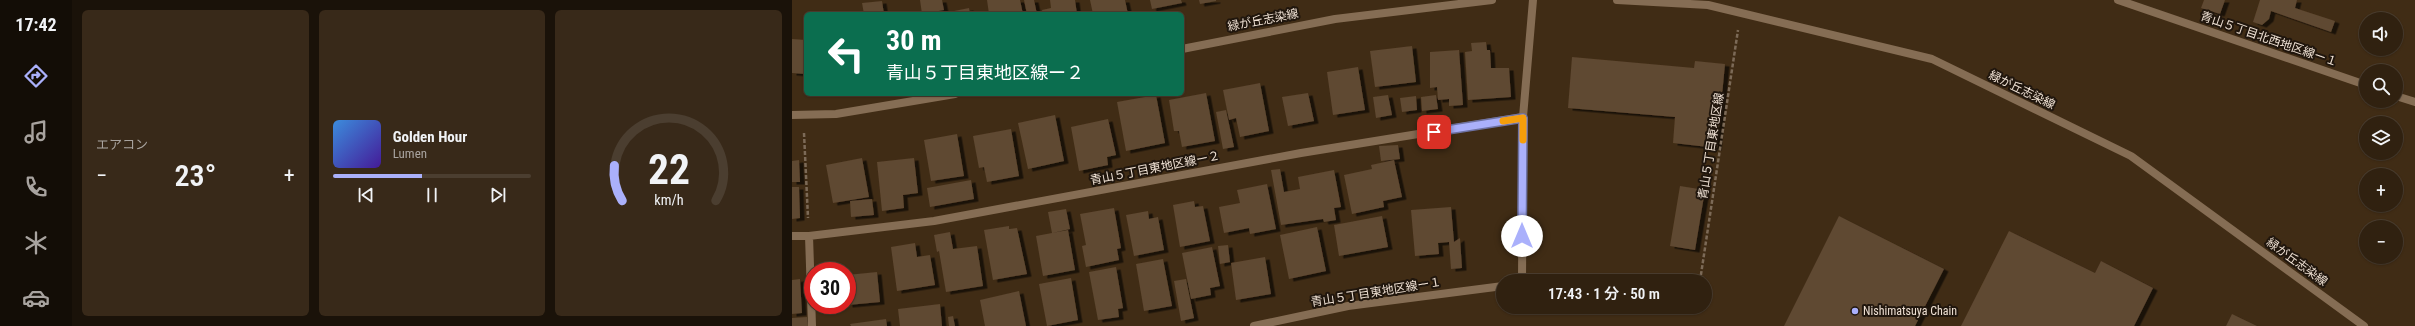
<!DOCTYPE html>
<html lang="ja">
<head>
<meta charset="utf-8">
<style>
	body { margin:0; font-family:"Roboto Condensed","Noto Sans JP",sans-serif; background:#382919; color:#f1f3f6; height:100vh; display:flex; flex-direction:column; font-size:15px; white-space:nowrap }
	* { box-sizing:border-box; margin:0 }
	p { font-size:13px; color:#a8a39f }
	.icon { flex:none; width:22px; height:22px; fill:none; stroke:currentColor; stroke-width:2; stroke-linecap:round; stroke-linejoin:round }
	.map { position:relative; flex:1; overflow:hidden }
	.drawer { display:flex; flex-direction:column; gap:10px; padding:10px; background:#1a1209; width:720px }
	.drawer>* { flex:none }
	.hud { position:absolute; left:12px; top:12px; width:380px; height:84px; border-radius:6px; box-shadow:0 1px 3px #0004,0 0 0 1px #4b3e30; background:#0b6e4f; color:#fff; overflow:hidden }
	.tools { position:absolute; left:1567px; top:12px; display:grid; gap:8px }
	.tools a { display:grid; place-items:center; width:44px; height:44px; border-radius:50%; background:#302110; box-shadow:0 1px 3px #0004,0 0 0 1px #4b3e30; font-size:20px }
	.speed { position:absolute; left:12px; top:262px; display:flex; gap:8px; font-size:20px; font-weight:700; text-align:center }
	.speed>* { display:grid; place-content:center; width:52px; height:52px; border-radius:50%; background:#302110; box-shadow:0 1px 3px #0004,0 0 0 1px #4b3e30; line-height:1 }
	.speed .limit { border:6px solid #d22; background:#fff; color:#111 }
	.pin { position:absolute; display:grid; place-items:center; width:34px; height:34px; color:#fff; margin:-17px; border-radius:8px; box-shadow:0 2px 6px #0006 }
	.me { position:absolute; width:44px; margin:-22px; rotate:0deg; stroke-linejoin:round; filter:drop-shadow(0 0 3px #0008) }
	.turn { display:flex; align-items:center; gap:14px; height:84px; padding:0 16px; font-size:18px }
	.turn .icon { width:52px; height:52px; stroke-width:2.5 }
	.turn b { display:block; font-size:28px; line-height:34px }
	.big { font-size:30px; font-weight:600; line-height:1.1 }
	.drawer .card { flex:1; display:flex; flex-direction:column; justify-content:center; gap:6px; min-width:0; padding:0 14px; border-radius:6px; background:#382919 }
	.drawer .dial { align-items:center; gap:0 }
	.dial svg { height:104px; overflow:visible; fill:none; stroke:#4b3e30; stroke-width:7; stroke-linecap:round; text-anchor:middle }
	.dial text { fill:#f1f3f6; stroke:none }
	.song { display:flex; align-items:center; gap:12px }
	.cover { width:48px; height:48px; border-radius:6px; background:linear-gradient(135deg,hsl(210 70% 55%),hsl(260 70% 35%)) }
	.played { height:4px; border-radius:2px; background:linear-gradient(90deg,#aab0fb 45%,#4b3e30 45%) }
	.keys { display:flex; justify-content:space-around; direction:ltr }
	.heat { display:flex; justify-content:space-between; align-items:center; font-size:22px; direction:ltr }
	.drawer .tiles { flex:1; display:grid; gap:10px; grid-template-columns:repeat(3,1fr) }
	.trip { position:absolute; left:704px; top:274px; width:216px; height:40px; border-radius:20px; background:#302110; box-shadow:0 1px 3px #0004,0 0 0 1px #4b3e30; font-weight:600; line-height:40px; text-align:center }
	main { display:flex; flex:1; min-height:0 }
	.tab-bar { display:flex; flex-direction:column; width:72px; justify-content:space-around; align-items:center; background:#130d06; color:#a8a39f }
	.tab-bar .icon { width:28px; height:28px }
	.tab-bar .active { color:#aab0fb }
	.tab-bar b { font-size:18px; color:#f1f3f6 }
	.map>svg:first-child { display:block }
</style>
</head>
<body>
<main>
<nav class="tab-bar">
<b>17:42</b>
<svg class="icon active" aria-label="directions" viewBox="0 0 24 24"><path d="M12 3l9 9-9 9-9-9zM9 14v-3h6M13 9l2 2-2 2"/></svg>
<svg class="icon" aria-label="music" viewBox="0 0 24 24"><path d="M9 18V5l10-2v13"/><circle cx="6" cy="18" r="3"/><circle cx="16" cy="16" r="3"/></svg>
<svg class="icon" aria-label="phone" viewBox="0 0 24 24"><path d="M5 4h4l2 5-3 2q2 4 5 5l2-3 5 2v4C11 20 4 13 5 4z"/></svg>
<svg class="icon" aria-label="climate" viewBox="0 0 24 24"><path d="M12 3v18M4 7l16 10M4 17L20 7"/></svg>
<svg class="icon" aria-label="car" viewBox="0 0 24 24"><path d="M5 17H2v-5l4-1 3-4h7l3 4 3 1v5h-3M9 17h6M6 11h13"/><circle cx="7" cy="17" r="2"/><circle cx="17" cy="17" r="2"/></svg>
</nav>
<section class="drawer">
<div class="tiles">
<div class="card"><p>エアコン</p>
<div class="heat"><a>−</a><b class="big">23°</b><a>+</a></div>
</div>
<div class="card">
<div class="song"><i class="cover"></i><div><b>Golden Hour</b><p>Lumen</p></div></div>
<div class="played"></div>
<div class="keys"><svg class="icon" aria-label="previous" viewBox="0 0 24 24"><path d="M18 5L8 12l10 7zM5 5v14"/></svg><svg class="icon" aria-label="pause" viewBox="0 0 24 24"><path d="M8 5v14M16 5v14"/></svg><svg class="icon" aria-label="next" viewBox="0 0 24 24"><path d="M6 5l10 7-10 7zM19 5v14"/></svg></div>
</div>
<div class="card dial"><svg viewBox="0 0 100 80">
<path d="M14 69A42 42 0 1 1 86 69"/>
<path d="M14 69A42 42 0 0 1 8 42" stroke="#aab0fb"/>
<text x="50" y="56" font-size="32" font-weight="700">22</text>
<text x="50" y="72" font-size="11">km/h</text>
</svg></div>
</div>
</section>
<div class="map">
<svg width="1623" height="326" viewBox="0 0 1623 326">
	<defs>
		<filter id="shadow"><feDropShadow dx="4.5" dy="2.5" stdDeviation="0" flood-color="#0009"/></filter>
	</defs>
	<rect width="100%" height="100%" fill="#402c15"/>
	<!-- building -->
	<path fill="#5f4831" filter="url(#shadow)" d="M128,0H150L152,10L130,14Z
		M195,0H228L231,14H197Z
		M232,0H242L245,14H235Z
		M258,0H283L285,14H251L250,10L259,8Z
		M298,0H333L336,14H301Z
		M358,0H389L390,3L360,9Z
		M407,0H424V1L408,4Z
		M1412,0H1433L1428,14L1409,8Z
		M1468,0H1505L1503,8L1543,21L1539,32L1479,11L1477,19L1470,25L1461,22Z
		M90,1L92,14H72L70,3Z
		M177,8L178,14H152V13Z
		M0,39L14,40L13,74L0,73Z
		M694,42L695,50H698L699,68H717L719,97L676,100L673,52L680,51L679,43Z
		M620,46L624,82L583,87L578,51Z
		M667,50L671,105L657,106V99L646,100L645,87L638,88V52Z
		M780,57L902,68L903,61L933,64L925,148L881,143L883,117L776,108Z
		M566,67L573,110L541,115L535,72Z
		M468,83L477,131L448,137L444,118L437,120L431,90Z
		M414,93L423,141L390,147L387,131H382L377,100Z
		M516,93L522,121L496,126L490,97Z
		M364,95L373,143L334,151L325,102Z
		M596,95L600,115L584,118L581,97Z
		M644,95L646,109L630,111L629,97Z
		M624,96L625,110L610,112L608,98Z
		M434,110L442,147L431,149L424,112Z
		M263,115L272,161L236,169L226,123Z
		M316,119L324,155L315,157L316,165L287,171L279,127Z
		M219,129L227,176L195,182L192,167L187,168L181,136Z
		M165,134L172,176L139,181L132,140Z
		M606,145L608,159L589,161L587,146Z
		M70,158L77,197L41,203L34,165Z
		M122,158L126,193L111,195L112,208L90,211L85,162Z
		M7,160L8,182H0V161Z
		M602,160L610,197L591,201L592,207L560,214L552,175L580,169L579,165Z
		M488,169L492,192L508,189L506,177L542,170L549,207L542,208L544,220L532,222L531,219L489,225L479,170Z
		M179,180L182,199L138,207L135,188Z
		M475,184L484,229L458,234L457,228L432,233L427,207L448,203L445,190Z
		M888,186L913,190L903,250L878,246Z
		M0,187H7L8,218L0,219Z
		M80,199L82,215L59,217L58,201Z
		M402,201L403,207L411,206L418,241L388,247L381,205Z
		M659,207L662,242L668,238L670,268L659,269L657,242L646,243L647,254L623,256L619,210Z
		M322,208L329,248L325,249L327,260L294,267L290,246L294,245L288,214Z
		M274,209L278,229L260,233L256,212Z
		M356,211L357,219L366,217L372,250L342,256L334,215Z
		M590,216L596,247L547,256L542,225Z
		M1047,216L1152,269L1123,326H992Z
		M217,226V229L225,228L235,274L201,280L192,230Z
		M525,227L534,271L497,279L488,235Z
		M276,230L283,270L251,276L244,236Z
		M1217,231L1303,273L1309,261L1361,288L1342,326H1169Z
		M158,232L161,249L185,246L191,286L154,292L147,251L145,252L142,235Z
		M123,243L125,257L138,255L143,285L105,291L99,247Z
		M436,245L438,262L428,264L426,246Z
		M420,247L428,286L418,288L419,295L399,299L390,253Z
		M473,257L479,294L444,300L439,263Z
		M371,259L380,306L352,311L344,264Z
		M324,267L331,308L326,309L327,317L306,320L297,272Z
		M85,272L88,302L56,305L55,275Z
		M279,278L286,320L255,326L247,284Z
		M8,279L10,313L0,314V280Z
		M394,279L402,318L389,321L382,281Z
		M227,291L234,326H193L188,300Z
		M148,304L150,326H108L106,309Z
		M1440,314L1465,326H1434Z
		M161,316L163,326H157L156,317Z
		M15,317L16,326H0V318Z
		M94,319L95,326H59L58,324Z"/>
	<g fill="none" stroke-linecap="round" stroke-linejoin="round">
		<!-- path -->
		<path stroke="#7c6a57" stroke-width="2.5" stroke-dasharray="4 2" stroke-linecap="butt" d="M12,133L16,218
			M908,281L946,30"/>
		<!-- minor -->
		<path stroke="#856d54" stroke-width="8" d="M1326,0L1574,85
			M1604,96L1623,102
			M0,236H17L142,221L509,153L731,117
			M17,236L20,326
			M730,281L731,117L741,0
			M462,326L556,306L711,286"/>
		<!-- tertiary -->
		<path stroke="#856d54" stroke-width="8" d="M825,0L916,5L1140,59L1339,156L1572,326
			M390,49L543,19L700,0
			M0,115L44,114L163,94"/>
	</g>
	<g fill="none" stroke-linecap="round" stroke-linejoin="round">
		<!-- route casing -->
		<g stroke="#6e72a3" stroke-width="10">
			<path id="route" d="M642,132L731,118L730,236"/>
		</g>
		<!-- route -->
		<use href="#route" stroke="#aab0fb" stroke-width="7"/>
		<!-- slow -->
		<path stroke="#f59e0b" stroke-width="7" d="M711,121L731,118V140"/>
	</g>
	<!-- markers -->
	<circle fill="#aab0fb" stroke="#20160d" stroke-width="1.5" cx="1063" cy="311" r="4"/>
	<g text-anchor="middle" stroke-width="4" stroke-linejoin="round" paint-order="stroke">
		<!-- street labels -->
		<g font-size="12" fill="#eee0d3" stroke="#20160d">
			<text transform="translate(471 20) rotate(-11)" y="4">緑が丘志染線</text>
			<text transform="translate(1477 39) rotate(19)" y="4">青山５丁目北西地区線ー１</text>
			<text transform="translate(1230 90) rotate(26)" y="4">緑が丘志染線</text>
			<text transform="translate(919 146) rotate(-81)" y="4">青山５丁目東地区線</text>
			<text transform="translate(363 168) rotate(-11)" y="4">青山５丁目東地区線ー２</text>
			<text transform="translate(1505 262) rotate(36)" y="4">緑が丘志染線</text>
			<text transform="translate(584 292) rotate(-9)" y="4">青山５丁目東地区線ー１</text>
		</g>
		<!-- poi labels -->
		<g font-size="12" fill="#eee0d3" stroke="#20160d" text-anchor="start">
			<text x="1071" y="315">Nishimatsuya Chain</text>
		</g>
	</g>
</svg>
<div class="tools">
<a><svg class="icon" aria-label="sound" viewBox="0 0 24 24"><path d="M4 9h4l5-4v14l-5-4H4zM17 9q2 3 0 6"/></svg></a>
<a><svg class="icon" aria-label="search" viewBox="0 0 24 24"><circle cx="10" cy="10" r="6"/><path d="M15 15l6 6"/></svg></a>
<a><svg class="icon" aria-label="layers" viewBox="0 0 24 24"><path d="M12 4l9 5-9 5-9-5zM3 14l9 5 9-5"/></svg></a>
<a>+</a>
<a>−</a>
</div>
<div class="speed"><div class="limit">30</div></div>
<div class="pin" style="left:642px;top:132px;background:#d93025"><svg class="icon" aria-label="arrive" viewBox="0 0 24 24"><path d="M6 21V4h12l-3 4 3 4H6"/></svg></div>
<svg class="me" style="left:730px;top:236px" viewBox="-20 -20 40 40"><circle r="19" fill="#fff"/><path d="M0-13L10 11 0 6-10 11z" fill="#aab0fb"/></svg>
<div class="trip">17:43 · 1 分 · 50 m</div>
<div class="hud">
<div class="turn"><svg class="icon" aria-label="left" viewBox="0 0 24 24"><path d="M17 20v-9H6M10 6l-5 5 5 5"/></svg><div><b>30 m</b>青山５丁目東地区線ー２</div></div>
</div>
</div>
</main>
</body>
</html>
